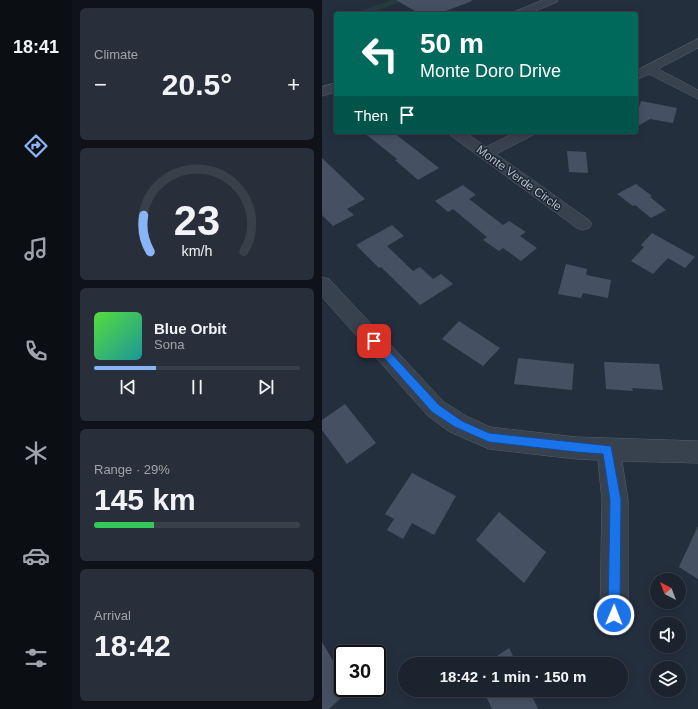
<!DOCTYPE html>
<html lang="en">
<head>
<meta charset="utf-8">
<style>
	body { margin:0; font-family:Arial,sans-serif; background:#282f3a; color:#f1f3f6; height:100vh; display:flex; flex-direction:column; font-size:15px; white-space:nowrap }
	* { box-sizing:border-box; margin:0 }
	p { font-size:13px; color:#a0a4aa }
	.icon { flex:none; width:22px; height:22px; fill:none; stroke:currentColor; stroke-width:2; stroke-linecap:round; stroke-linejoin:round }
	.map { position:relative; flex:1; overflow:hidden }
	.sheet { display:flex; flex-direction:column; gap:8px; padding:8px; background:#0f1319; width:250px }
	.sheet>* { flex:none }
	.banner { position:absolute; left:12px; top:12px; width:304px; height:122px; border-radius:4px; box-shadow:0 2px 10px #0003,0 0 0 1px #39404a; background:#00695c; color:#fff; overflow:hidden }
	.needle { width:26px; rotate:318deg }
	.fabs { position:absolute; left:328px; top:573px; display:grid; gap:8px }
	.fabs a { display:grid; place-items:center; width:36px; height:36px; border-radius:50%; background:#1b232e; box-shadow:0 2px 10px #0003,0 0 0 1px #39404a; font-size:20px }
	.speed { position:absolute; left:12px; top:645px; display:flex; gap:8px; font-size:20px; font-weight:700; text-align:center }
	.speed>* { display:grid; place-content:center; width:52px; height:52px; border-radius:50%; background:#1b232e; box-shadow:0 2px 10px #0003,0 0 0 1px #39404a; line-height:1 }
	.speed .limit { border:2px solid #111; border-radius:6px; background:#fff; color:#111 }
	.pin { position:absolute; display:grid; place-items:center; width:34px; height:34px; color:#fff; margin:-17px; border-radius:8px; box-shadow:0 2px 6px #0006 }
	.me { position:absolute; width:44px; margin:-22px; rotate:1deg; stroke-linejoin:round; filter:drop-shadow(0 0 3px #0008) }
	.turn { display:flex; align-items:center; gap:14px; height:84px; padding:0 20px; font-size:18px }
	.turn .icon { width:52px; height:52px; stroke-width:2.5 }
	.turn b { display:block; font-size:28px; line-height:34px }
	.then { display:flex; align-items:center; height:38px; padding:0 20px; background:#0003; gap:8px; font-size:15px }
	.big { font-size:30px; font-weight:800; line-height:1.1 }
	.sheet .tile { flex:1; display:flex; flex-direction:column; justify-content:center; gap:6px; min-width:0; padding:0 14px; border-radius:6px; background:#282f3a }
	.sheet .dial { align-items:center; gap:0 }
	.dial svg { height:104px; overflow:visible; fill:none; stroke:#39404a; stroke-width:7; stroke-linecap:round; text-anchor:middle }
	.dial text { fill:#f1f3f6; stroke:none }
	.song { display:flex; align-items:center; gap:12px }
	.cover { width:48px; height:48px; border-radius:6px; background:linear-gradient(135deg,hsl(110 70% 55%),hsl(180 70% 35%)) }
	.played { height:4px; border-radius:2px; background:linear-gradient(90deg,#8ab4f8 30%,#39404a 30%) }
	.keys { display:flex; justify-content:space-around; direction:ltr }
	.heat { display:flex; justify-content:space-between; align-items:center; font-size:22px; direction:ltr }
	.charge { height:6px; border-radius:3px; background:linear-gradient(90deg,#34c759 29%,#39404a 0) }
	.trip { position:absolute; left:76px; top:657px; width:230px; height:40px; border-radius:20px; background:#1b232e; box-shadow:0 2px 10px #0003,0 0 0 1px #39404a; font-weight:800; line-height:40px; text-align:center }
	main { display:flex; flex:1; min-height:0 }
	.tab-bar { display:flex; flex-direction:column; width:72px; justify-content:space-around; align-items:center; background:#0b0e12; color:#a0a4aa }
	.tab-bar .icon { width:28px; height:28px }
	.tab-bar .current { color:#8ab4f8 }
	.tab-bar b { font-size:18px; color:#f1f3f6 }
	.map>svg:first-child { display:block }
</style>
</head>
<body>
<main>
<nav class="tab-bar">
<b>18:41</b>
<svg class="icon current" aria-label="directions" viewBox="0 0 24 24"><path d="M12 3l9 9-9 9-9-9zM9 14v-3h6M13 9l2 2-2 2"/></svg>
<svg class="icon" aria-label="music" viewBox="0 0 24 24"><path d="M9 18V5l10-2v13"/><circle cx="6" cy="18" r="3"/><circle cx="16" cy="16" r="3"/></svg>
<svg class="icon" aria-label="phone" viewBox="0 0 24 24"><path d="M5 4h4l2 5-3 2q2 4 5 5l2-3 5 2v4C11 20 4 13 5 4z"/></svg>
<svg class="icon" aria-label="climate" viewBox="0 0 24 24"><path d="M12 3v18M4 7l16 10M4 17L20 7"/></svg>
<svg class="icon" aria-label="car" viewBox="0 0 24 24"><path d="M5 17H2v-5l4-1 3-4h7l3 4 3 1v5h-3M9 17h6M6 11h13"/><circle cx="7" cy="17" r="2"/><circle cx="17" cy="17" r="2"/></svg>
<svg class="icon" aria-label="filters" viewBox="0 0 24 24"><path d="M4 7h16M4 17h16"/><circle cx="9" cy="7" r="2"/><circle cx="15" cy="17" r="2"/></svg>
</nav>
<section class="sheet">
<div class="tile"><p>Climate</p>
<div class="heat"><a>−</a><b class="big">20.5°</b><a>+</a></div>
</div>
<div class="tile dial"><svg viewBox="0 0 100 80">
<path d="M14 69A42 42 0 1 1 86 69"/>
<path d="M14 69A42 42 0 0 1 9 41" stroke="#8ab4f8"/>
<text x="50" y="56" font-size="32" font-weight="700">23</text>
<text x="50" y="72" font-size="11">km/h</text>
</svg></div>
<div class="tile">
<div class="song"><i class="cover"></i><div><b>Blue Orbit</b><p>Sona</p></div></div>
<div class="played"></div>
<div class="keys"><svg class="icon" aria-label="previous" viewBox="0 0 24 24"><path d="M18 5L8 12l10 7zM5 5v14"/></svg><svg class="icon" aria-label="pause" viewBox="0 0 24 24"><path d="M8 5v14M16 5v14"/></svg><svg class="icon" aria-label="next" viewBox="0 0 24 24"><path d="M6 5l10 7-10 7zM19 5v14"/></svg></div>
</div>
<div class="tile"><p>Range · 29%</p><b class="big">145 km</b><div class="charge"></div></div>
<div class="tile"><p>Arrival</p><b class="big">18:42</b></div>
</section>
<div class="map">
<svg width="376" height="709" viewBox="0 0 376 709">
	<rect width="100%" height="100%" fill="#242f3e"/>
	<!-- green -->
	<path fill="#263c3f" d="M70,0H84L45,14H30Z"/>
	<!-- building -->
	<path fill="#455162" d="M74,0H149L150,1L116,14H98Z
		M319,101L355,108L351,123L328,119L314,127V116Z
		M41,132H71L117,168L96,180L73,160L75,159Z
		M245,151L264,152L266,173L247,172Z
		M0,158L43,199L25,209L32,215L11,226L0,215Z
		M314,184L330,196L328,197L344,210L329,218L313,205L311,206L295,194Z
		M141,185L154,195L147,199L181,225L187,221L204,232L198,236L215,248L199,261L181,248L177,251L161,240L165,237L131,209L126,212L113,201Z
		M70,225L82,236L65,246L91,271L98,267L111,279L119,274L131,284L98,305L59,267L57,268L34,245Z
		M330,233L373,257L363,268L346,258L331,274L309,261L322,247L319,245Z
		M244,264L265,269L264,275L289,280L286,298L261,293L259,298L236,294Z
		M137,321L178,348L161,366L120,339Z
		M196,358L252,364L250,390L192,384Z
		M282,362L337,364L341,390L310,388L311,391L284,389Z
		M23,404L54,443L25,464L0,430V420Z
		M90,473L134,496L112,535L90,523L81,539L65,530L72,519L63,514Z
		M177,512L224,552L202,583L154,540Z
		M376,526V579L357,567Z
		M0,642L21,678V688H27L28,690L7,709H0Z
		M187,648L195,664H163Z
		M161,690H207L216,709H170Z"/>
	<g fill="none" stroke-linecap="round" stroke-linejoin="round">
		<!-- minor casing -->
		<g stroke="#565f6c" stroke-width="1">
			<path id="minor" d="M221,0H236L235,2L206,14H190L192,12Z
				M376,39V48L336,69L376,90V99L327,74L314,80V71Z
				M14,83V92L0,96V87Z
				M126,132H143L164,147L194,132H213L211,135L174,154L267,220L270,224L267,228L261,230L255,228L128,135Z
				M0,277L7,279L122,402L144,416L168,427L254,437L376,441V463L300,461L306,500V615L302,625L292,629L282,625L278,615L280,500L276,460L254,459L167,449L128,432L106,416L0,297Z"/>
		</g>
		<!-- minor -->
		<use href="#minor" fill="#38414e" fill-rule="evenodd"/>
	</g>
	<!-- route -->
	<path fill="#1a73e8" stroke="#114b97" d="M52,337L55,338L117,405L140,421L167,433L289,446L299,500L298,615L297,619L292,621L288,619L286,615L288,500L281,454L254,452L167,442L133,427L110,412L49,343L47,341Z"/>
	<g text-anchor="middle" stroke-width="3" stroke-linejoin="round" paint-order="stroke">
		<!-- far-street labels -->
		<g font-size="12" fill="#b4bcc9" stroke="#1d2633">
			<text transform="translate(197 178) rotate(36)" y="4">Monte Verde Circle</text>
		</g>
	</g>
</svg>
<div class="fabs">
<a><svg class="needle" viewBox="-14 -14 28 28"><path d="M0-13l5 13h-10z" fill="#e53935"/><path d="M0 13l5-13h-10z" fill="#a0a4aa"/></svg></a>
<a><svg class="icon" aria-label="sound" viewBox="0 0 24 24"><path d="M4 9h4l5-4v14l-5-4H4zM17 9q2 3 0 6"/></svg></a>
<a><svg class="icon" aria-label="layers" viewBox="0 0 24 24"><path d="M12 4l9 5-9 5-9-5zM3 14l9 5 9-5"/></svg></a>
</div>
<div class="speed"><div class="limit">30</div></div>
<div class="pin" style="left:52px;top:341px;background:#d93025"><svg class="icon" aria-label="arrive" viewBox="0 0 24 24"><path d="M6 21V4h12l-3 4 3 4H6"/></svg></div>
<svg class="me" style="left:292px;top:615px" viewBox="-20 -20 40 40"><circle r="17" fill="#1a73e8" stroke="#fff" stroke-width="3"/><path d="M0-11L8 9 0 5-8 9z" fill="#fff"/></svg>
<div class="trip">18:42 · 1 min · 150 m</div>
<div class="banner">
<div class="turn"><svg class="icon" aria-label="left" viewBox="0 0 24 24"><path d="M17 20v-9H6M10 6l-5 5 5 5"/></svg><div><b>50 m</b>Monte Doro Drive</div></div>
<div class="then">Then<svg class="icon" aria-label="arrive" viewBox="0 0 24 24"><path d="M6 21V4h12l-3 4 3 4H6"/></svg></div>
</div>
</div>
</main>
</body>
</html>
